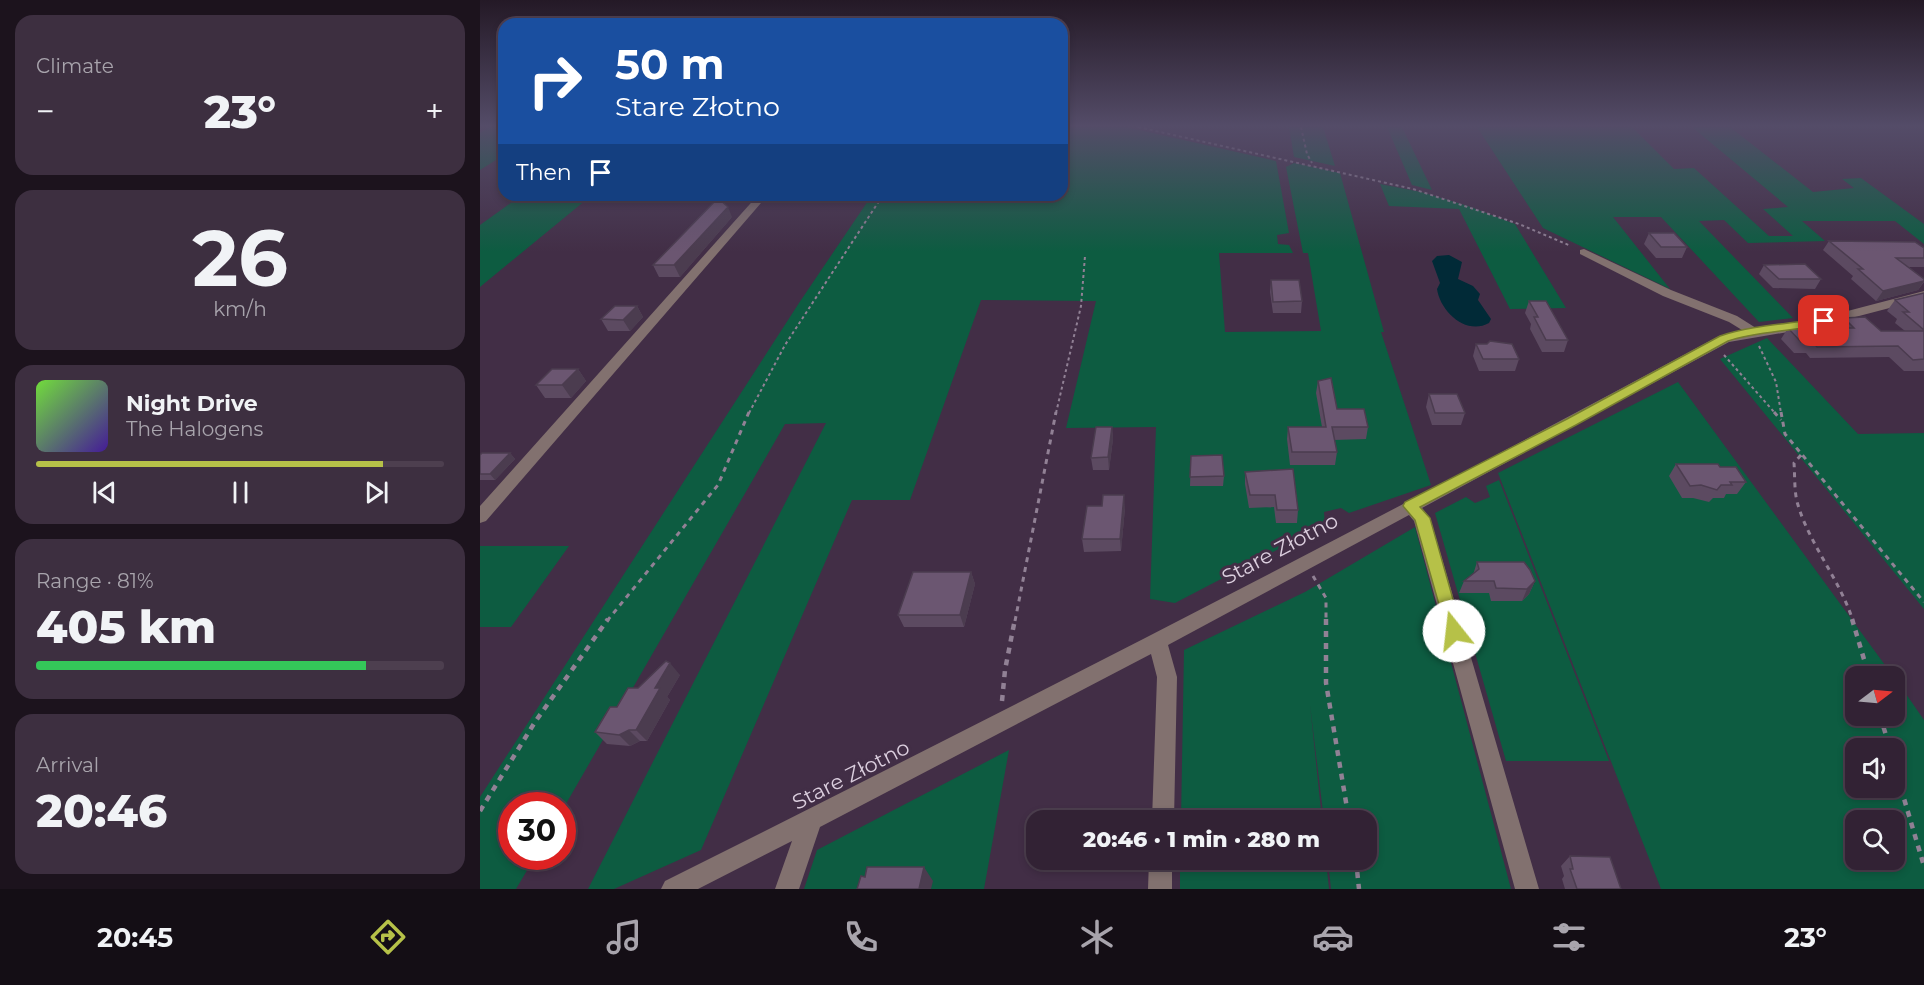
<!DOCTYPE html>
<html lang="en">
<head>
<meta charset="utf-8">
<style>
	body { margin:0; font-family:Montserrat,sans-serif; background:#3d2f40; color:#f1f3f6; height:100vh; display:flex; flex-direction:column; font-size:22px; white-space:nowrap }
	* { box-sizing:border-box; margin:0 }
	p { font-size:20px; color:#a8a4ac }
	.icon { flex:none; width:33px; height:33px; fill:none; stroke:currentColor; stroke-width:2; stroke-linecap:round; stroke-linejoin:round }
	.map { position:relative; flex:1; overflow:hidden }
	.side { display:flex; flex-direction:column; gap:15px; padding:15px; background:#1c131d; width:480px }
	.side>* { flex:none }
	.hud { position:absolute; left:18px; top:18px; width:570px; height:183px; border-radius:18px; box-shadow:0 3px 9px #0003,0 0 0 2px #4d3f4f; background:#1a4fa0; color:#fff; overflow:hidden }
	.needle { width:39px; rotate:74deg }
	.tools { position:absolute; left:1365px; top:666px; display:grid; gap:12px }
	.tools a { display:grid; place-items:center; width:60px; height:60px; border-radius:12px; background:#322234; box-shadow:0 3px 9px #0003,0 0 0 2px #4d3f4f; font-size:30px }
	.speed { position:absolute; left:18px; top:792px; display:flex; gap:12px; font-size:30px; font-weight:700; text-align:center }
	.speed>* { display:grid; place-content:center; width:78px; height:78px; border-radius:50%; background:#322234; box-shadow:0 3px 9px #0003,0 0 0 2px #4d3f4f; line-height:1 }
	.speed .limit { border:9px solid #d22; background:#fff; color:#111 }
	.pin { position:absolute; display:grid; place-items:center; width:51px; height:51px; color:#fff; margin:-26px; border-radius:12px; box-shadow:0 3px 9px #0006 }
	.me { position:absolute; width:66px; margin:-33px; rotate:344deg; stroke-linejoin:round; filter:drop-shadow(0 0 4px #0008) }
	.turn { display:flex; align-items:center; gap:21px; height:126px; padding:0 18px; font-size:27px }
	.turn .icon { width:78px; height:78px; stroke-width:2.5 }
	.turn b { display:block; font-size:42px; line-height:51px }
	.then { display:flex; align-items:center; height:57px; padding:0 18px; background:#0003; gap:12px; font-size:22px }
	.big { font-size:45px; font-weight:800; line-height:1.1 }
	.side .card { flex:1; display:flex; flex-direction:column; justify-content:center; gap:9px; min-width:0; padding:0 21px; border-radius:18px; background:#3d2f40 }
	.side .dial { align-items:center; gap:0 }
	.dial b { font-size:78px; line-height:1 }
	.song { display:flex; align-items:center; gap:18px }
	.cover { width:72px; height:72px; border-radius:9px; background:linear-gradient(135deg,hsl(100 70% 55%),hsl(260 70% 35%)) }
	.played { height:6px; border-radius:3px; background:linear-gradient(90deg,#b6c148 85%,#4d3f4f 85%) }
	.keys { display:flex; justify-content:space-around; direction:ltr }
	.heat { display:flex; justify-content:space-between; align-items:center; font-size:33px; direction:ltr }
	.charge { height:9px; border-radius:4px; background:linear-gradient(90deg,#34c759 81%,#4d3f4f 0) }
	.trip { position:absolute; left:546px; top:810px; width:351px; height:60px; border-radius:18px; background:#322234; box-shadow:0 3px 9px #0003,0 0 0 2px #4d3f4f; font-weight:800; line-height:60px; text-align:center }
	.dock { display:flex; height:96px; justify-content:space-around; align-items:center; background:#140e15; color:#a8a4ac }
	.dock .icon { width:42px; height:42px }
	.dock .active { color:#b6c148 }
	.dock b { font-size:27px; color:#f1f3f6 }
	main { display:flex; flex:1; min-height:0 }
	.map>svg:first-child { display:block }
</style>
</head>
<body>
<main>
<section class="side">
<div class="card"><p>Climate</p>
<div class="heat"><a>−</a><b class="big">23°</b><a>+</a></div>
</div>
<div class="card dial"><b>26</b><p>km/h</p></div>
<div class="card">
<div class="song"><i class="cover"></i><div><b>Night Drive</b><p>The Halogens</p></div></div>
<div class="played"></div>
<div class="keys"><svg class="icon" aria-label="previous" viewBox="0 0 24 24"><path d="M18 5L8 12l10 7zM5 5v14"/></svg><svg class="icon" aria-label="pause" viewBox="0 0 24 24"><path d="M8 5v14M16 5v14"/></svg><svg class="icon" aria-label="next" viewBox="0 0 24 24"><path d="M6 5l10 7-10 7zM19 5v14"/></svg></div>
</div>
<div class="card"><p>Range · 81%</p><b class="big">405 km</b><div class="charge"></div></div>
<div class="card"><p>Arrival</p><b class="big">20:46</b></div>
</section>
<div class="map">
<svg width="1444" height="889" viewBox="0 0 1444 889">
	<rect width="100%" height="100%" fill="#422e46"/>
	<!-- green -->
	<path fill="#0d5c41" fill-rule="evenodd" d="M10,127H24V155L0,170V133Z
		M582,127H646L796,161L809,233L797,235L798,244L809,245L813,253H739L745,332L841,331L828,253H823L806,167L814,163L860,173L904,332H901L951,485L869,513L861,508L844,512L845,525L695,603L670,599L676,427L586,428L616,301L501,300L430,500H372L221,850L134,889H108L346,423L305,424L83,809L82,806H32V856L55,857L36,889H0V797L319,303L392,195H582Z
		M809,127H843L855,166L814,157Z
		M907,127H922L952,190L932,185Z
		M997,127H1152L1194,169L1214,168L1289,236H1313L1283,209L1308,207L1212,127H1250L1333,192L1374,188L1362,179L1381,178L1444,224V244L1415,221H1322L1345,241L1268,243L1244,220L1219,221L1313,318L1279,322L1181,217H1133L1190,289L1063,228Z
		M900,184L941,192L988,206L1035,224L1086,308L1030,309L979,209L909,206Z
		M42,195H112L0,287V225Z
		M1287,338L1378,434L1444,433V609L1240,359Z
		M1198,382L1413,676H1376V716H1414L1415,678L1444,720V889H1181L1018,473ZM1376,748H1414V788H1376ZM1376,820H1414V860H1376Z
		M1019,480L1129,761H1026L955,513L986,497L995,503L1010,497L1006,486Z
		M935,527L1031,889H851L848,860H886V820H844L830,705L842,820H701L704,650L825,592Z
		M0,546H89L31,627H0Z
		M529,750L504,889H324L337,850Z
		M700,860H846L849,889H700Z"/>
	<!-- water -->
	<path fill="#012a37" d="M969,255L982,262L978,279L993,286L1000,294L998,300L1011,319L1009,323C986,336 960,311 957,289L960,283L952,261L957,256Z"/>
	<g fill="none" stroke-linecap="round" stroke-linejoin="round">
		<!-- path-far2 -->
		<path stroke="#918195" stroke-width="2" stroke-dasharray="3 3" stroke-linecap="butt" d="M658,127L933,189L1039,224L1091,246
			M821,127L827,154L832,163
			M1279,346L1296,382L1301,413
			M1244,355L1295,413
			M269,413L305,345L403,195
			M576,413L601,306L605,256"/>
		<!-- path-far1 -->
		<path stroke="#918195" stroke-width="3" stroke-dasharray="5 5" stroke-linecap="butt" d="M1294,412L1301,420
			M1301,412L1305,434L1444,602
			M1321,455L1314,463C1315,476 1314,493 1318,505C1330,545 1360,580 1373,621
			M833,576L846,598V621
			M127,621L238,485L269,412
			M535,621L576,412"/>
		<!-- path -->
		<path stroke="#918195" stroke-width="4.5" stroke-dasharray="6 6" stroke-linecap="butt" d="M846,619V683L869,820
			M1372,619L1389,676
			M522,701L525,670L535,619
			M1400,716L1410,748
			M1414,765L1444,866
			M0,811L55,722L128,619
			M876,860L879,889"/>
		<!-- minor -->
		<path fill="#82716f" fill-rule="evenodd" d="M278,195H288L6,521L0,523V506Z
			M1104,249L1191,290L1257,316L1276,328L1337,319L1444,291V299L1337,327L1249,342L942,508L950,518L1059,889H1035L934,521L929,515L688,645L697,677L694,820H672L677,677L671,654L340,827L319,889H295L312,841L218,889H181L185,881C539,704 891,524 1239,336L1262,330L1249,322L1183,296L1100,254V250Z
			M669,860H692V889H668Z"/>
	</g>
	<!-- wall -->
	<path fill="#5c4a61" d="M252,217L200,277H179L173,265Z
		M1169,233L1207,247L1202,258H1176L1164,244Z
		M1349,241L1444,248V267H1429L1444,279V282L1438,290L1396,301L1371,279L1373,276L1343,250Z
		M1284,265L1341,279L1335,289L1293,288L1279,274Z
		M791,280L822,301L821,313H793L790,292Z
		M1444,293V371H1424L1409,357L1330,358L1326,353H1314L1301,339L1308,328H1357L1364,318L1401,331H1425L1415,323L1417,319L1407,311L1415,300Z
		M1049,301L1088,340L1084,352H1062L1050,329L1051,324L1045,313Z
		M157,306L163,317L150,331H128L121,319Z
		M996,344L1039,359L1035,371H999L993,356Z
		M98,369L106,381L91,398H65L56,385Z
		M838,381L857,409L888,427L886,439L854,440L857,452L855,465H810L807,439L808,427H842L836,393Z
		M949,394L985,413L981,425H952L946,407Z
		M632,427L633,439L629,470H613L611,458Z
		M30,453L35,459L15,480H0V455Z
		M711,456L744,476L743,486H710Z
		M1196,464L1240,467L1266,482L1257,494H1246L1244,498H1233L1229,502L1213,498H1202L1189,476Z
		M765,472L818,510L817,523H796L794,507L769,508L765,484Z
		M645,508L641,551L604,552L602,539Z
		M997,562L1055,581L1049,594L1042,601H1011L1009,593H979L984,581L993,575Z
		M491,572L495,584L484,627H424L418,615Z
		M200,675L187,697L190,700L167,741H160L150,746L127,744L115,732L137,707L158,688Z
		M1090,856L1141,889H1085L1082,879L1084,876L1081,866Z"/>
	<!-- shaded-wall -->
	<path fill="#4b3c4f" d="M248,207L252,217L200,277L194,265Z
		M1444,281L1438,290L1396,301L1403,291Z
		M157,306L163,317L150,331L143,320Z
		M98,369L106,381L91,398L82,385Z
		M632,427L633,439L629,470L628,457Z
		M30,453L35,459L15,480L10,474Z
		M644,495L645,508L641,551L640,539Z
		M491,572L495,584L484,627L480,615Z
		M1055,581L1049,594L1042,601L1047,589Z
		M190,663L200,675L187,697L190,700L167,741L156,730L175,688Z
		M149,730L160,741L150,746L139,735Z
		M444,867L453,881L451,889H439Z"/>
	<!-- building -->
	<path fill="#6b5671" stroke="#4b3c4f" stroke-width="1.5" d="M238,198L248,207L194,265H173Z
		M1169,233H1194L1207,247H1181Z
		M1349,241L1435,242L1444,248V258H1416L1444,279V281L1403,291L1378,269H1383Z
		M1325,264L1341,279H1299L1284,265Z
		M791,280H819L822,301L793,302Z
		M1444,293V330L1423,312H1429L1415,300Z
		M1049,301H1066L1088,340H1066L1054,317H1058Z
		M135,306H157L143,320L121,319Z
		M1385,317L1401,331H1444V359L1433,360L1418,346L1337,347L1333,342H1321L1308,328H1374L1364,318Z
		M1010,341L1032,344L1039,359H1003L996,344H1007Z
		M72,369H98L82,385H56Z
		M851,378L857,409H884L888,427H852L857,452H812L808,427H846L838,381Z
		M949,394H977L985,413H955Z
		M616,427H632L628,457L611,458Z
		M2,453H30L10,474H0V455Z
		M742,455L744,476L710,477L711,456Z
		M1196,464H1238L1240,467H1256L1266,482H1250L1252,485H1241L1237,490L1221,485L1210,486Z
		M813,469L818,510H797L795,495H770L765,472Z
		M623,495H644L640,539H602L607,506H622Z
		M997,562H1044L1050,570L1055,581L1047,589L1016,588L1014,581H984L999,569Z
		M433,572H491L480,615H418Z
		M186,661L190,663L175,688H180L156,730H149L139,735L115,732L130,707H137L148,688H158Z
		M1090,856L1130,857L1141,889H1097L1090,869H1093Z
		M387,867H444L439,889H377L381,876L385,877Z"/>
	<!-- sky -->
	<linearGradient id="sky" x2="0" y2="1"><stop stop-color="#241926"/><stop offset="0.5" stop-color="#544c68"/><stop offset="1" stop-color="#544c68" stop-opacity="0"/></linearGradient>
	<rect width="1444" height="252" fill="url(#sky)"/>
	<!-- route -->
	<path fill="#b6c148" stroke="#767d2f" stroke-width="1.5" d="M1344,318L1348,319V324C1316,331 1278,331 1248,341L1096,425L940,507L950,518L982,631L980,636L974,638L968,636L935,520L923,506L925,502L1087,419L1240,336C1272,325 1310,324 1344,318Z"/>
	<g text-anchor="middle" stroke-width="6" stroke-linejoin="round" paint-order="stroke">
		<!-- street labels -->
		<g font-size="21" fill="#dbcede" stroke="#422e46">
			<text transform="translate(800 549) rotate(-28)" y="7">Stare Złotno</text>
			<text transform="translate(371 775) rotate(-27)" y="7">Stare Złotno</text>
		</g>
	</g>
</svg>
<div class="tools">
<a><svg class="needle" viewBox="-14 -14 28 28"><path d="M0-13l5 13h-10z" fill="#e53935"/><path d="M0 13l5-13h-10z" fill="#a8a4ac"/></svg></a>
<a><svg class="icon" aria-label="sound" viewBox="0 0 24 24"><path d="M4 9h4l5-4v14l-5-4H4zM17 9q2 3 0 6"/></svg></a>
<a><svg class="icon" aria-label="search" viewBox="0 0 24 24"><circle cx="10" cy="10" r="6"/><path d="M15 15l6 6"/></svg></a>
</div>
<div class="speed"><div class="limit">30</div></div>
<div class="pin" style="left:1344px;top:321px;background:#d93025"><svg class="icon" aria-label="arrive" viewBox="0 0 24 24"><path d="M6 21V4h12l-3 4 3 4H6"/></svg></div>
<svg class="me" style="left:974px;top:631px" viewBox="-20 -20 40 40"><circle r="19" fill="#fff"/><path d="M0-13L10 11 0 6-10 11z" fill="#b6c148"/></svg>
<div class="trip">20:46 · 1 min · 280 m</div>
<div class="hud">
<div class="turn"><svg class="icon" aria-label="right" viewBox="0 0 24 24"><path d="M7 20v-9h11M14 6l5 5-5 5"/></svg><div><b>50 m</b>Stare Złotno</div></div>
<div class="then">Then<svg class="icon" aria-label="arrive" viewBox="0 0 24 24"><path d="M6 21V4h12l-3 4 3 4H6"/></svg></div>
</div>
</div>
</main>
<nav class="dock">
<b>20:45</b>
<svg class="icon active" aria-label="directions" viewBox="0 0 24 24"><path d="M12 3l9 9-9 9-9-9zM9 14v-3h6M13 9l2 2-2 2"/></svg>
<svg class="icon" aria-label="music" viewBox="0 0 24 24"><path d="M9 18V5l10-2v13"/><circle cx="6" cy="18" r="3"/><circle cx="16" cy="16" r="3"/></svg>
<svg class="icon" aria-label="phone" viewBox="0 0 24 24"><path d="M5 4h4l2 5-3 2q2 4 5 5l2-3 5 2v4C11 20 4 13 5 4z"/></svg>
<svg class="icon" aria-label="climate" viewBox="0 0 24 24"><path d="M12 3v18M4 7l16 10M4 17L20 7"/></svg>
<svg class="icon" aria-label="car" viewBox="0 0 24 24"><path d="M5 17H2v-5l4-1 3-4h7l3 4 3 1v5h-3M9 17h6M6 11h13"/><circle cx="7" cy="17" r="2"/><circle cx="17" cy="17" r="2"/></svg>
<svg class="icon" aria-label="filters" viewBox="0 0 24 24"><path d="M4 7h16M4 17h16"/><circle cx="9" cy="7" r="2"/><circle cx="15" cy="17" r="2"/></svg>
<b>23°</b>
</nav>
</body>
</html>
